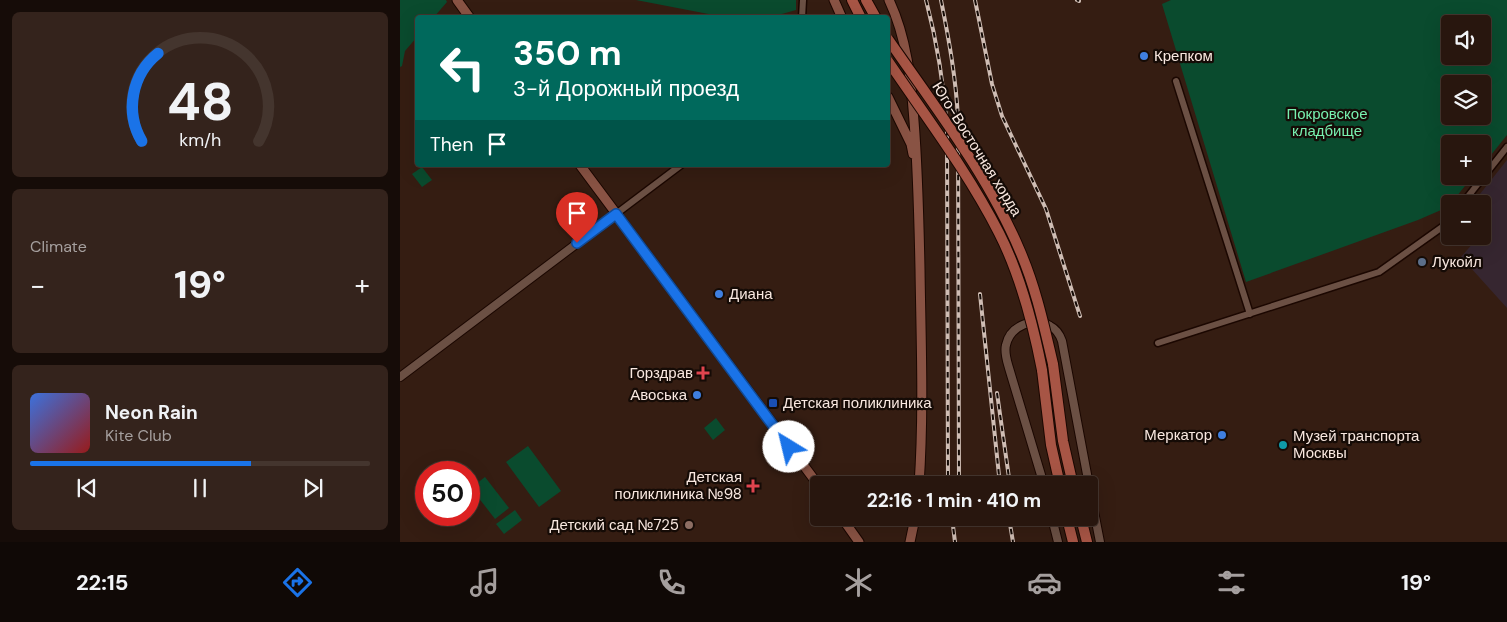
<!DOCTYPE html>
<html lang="en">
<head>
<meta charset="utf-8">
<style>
	body { margin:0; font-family:"DM Sans",sans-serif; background:#34231c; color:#f1f3f6; height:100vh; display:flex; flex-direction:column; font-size:19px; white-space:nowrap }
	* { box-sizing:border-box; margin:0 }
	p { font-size:16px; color:#a59f9e }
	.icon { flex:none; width:28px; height:28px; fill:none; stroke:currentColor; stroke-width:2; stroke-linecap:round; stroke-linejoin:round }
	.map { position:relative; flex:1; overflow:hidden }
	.details { display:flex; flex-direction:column; gap:12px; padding:12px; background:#160c08; width:400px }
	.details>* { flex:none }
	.guide { position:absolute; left:15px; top:15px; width:475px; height:152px; border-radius:5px; box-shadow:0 5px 20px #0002,0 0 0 1px #44352e; background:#00695c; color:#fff; overflow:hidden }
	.controls { position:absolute; left:1041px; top:15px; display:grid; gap:10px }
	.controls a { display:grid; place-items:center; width:50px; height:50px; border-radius:5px; background:#28160e; box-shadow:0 5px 20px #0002,0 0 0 1px #44352e; font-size:25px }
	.speed { position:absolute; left:15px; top:461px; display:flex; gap:10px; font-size:25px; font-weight:700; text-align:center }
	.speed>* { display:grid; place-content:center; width:65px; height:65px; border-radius:50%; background:#28160e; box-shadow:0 5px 20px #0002,0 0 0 1px #44352e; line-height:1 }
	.speed .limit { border:8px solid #d22; background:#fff; color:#111 }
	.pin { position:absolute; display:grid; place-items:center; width:42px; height:42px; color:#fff; margin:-51px -21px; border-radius:50% 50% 50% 0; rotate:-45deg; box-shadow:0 0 5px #0007 }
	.pin .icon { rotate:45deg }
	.me { position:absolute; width:55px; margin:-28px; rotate:324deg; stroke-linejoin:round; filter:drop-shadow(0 0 4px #0008) }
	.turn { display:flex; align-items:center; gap:18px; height:105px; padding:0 15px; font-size:22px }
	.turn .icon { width:65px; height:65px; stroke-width:2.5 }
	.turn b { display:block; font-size:35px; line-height:42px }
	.then { display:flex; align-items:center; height:48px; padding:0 15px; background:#0003; gap:10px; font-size:19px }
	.big { font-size:38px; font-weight:700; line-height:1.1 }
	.details .card { flex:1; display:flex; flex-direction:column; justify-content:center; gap:8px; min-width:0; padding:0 18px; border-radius:8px; background:#34231c }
	.details .dial { align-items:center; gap:0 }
	.dial svg { height:130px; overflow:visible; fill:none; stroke:#44352e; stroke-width:7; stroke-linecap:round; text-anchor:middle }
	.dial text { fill:#f1f3f6; stroke:none }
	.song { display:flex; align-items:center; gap:15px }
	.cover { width:60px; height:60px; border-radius:8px; background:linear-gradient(135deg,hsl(220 70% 55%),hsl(0 70% 35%)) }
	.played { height:5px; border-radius:2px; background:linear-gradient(90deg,#1a73e8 65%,#44352e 65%) }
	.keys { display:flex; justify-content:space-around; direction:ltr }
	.heat { display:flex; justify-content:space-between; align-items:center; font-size:28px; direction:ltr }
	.trip { position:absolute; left:410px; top:476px; width:288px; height:50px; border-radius:5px; background:#28160e; box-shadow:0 5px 20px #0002,0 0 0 1px #44352e; font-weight:700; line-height:50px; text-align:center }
	.dock { display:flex; height:80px; justify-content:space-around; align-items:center; background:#100906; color:#a59f9e }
	.dock .icon { width:35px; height:35px }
	.dock .selected { color:#1a73e8 }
	.dock b { font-size:22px; color:#f1f3f6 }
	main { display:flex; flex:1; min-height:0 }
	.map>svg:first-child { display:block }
</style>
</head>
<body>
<main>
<section class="details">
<div class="card dial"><svg viewBox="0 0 100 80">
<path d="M14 69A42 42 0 1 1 86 69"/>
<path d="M14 69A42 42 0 0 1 24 15" stroke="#1a73e8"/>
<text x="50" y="56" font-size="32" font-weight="700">48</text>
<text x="50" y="72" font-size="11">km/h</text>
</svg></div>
<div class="card"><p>Climate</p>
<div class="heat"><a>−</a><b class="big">19°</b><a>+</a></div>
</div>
<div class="card">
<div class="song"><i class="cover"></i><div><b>Neon Rain</b><p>Kite Club</p></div></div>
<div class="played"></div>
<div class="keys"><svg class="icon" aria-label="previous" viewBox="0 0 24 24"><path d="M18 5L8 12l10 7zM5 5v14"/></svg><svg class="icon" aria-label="pause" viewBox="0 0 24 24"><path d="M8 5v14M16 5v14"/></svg><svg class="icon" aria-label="next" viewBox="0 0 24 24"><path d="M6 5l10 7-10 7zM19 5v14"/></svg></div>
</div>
</section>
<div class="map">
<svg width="1107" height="542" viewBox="0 0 1107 542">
	<rect width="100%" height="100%" fill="#351d12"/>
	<!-- commercial -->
	<path fill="#362630" d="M1107,160V308L1061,257L1074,242L1070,236H1082V204H1072Z"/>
	<!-- green -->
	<path fill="#0a4b2e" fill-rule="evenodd" d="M0,0H46L47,2L34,17L18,18L17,37L5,51L2,66L0,67Z
		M236,0H396V10L371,17H324Z
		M771,0H1107V135L1083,165L1082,144H1050V176H1073L1048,207L1018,220L846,282L762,4ZM1050,24H1082V56H1050ZM1050,84H1082V116H1050Z
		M22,167L32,180L22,187L12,174Z
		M316,418L325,430L313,440L304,428Z
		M128,446L161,491L139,507L106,462Z
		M85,477L109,508L95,519L71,488Z
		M115,510L122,520L104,534L96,524Z"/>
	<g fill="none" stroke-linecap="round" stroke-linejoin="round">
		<!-- minor casing -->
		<g stroke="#1b0701" stroke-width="9">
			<path id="minor" d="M402,18L403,0
				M776,81L850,314
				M1062,204L1107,147
				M216,214L281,165
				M758,343L979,272L1045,225L1050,218"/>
		</g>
		<!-- tertiary casing -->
		<g stroke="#1b0701" stroke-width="10">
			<path id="tertiary" d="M0,377L216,214
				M644,485L609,368C607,361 604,353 606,345C610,326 634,316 650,326C656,329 660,335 662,341L689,485
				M689,486L700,542
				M652,518L658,542"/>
		</g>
		<!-- secondary casing -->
		<g stroke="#1b0701" stroke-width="11">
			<path id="secondary" d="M57,0L70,18
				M434,0L442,18
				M489,0C507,38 511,80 514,121C518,171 519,220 520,269C521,341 524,413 519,485
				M488,97L511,144L513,154
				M180,165L419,486
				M442,518L459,542
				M510,542L515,518"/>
		</g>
		<!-- primary casing -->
		<g stroke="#1b0701" stroke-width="12">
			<path id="primary" d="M452,0L461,18
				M466,0L476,18
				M653,364L663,441L673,485
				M642,370L651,445L660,485
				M667,518L673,542
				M681,518L687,542"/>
		</g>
		<!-- minor -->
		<use href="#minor" stroke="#6b5044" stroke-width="6"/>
		<!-- tertiary -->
		<use href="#tertiary" stroke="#6b5044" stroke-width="8"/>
		<!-- secondary -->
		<use href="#secondary" stroke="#895344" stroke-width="9"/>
		<!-- primary -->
		<use href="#primary" stroke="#a75545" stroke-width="10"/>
		<!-- rail casing -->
		<g stroke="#cfbdb4" stroke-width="4">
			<path id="rail" d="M526,0C537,42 544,85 547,129L548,485
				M541,0C549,40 556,78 558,119L559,485
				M575,0L592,84L602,116L646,209L680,316
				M677,0L679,1
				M580,294L600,485
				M597,393L610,485
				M552,518L555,542
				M609,518L613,542"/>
		</g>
		<!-- rail -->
		<use href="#rail" stroke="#150b06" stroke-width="2" stroke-dasharray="5.5" stroke-linecap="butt"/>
		<!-- primary-bridge casing -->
		<g stroke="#1b0701" stroke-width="12" stroke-linecap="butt">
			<path id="primary-bridge" d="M488,39C535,107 588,175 620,251C636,288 644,326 653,364
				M488,61C526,117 568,172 599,233C621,276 633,324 642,370"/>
		</g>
		<!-- primary-bridge -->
		<use href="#primary-bridge" stroke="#a75545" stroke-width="10"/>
	</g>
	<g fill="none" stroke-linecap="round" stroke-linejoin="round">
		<!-- route casing -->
		<g stroke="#114b97" stroke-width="12">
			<path id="route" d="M177,243L216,214L389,447"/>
		</g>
		<!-- route -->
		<use href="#route" stroke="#1a73e8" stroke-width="9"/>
	</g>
	<!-- markers -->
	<g fill="#3f7fe0" stroke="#150b06" stroke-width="2">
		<circle cx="744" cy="56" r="5"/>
		<circle cx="319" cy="294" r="5"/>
		<circle cx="297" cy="395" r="5"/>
		<circle cx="822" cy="435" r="5"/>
	</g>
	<circle fill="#5c6f8a" stroke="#150b06" stroke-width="2" cx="1022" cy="262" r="5"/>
	<g fill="#e0444e" stroke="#150b06" stroke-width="2">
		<path d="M300.5 365.5h5v5h5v5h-5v5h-5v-5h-5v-5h5z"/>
		<path d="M350.5 478.5h5v5h5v5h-5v5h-5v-5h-5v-5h5z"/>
	</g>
	<rect fill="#1a4fb4" stroke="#150b06" stroke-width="2" x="368" y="398" width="10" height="10" rx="2.5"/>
	<circle fill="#0f9aa8" stroke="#150b06" stroke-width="2" cx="883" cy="445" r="5"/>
	<circle fill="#8d6e63" stroke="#150b06" stroke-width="2" cx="289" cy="525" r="5"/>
	<g text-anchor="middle" stroke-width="4.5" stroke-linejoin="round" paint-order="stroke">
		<!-- poi labels -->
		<g font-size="15" fill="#f9e8e0" stroke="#150b06" text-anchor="start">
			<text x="754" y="61">Крепком</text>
			<text x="1032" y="267">Лукойл</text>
			<text x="329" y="299">Диана</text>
			<text x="293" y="378" text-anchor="end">Горздрав</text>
			<text x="287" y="400" text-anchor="end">Авоська</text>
			<text x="383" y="408">Детская поликлиника</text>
			<text x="812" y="440" text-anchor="end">Меркатор</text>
			<text x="893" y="441">Музей транспорта<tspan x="893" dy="17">Москвы</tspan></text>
			<text x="342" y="482" text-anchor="end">Детская<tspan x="342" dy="17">поликлиника №98</tspan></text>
			<text x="279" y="530" text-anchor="end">Детский сад №725</text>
		</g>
		<!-- park labels -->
		<g font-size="15" fill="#78f1b0" stroke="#150b06">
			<text x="927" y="119">Покровское<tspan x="927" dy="17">кладбище</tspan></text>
		</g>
		<!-- street labels -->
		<g font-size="15" fill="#f9e8e0" stroke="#150b06">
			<text transform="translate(577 149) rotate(58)" y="5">Юго-Восточная хорда</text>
		</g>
	</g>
</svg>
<div class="controls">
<a><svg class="icon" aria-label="sound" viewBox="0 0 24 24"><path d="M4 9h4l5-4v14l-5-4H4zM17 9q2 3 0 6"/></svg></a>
<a><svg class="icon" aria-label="layers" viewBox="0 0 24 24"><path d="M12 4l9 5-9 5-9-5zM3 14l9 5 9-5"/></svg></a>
<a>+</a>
<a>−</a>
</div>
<div class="speed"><div class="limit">50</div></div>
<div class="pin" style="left:177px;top:243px;background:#d93025"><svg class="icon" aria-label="arrive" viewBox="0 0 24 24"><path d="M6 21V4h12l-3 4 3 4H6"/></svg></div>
<svg class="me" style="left:389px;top:447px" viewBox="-20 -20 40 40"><circle r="19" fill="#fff"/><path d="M0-13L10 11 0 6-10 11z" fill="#1a73e8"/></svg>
<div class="trip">22:16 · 1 min · 410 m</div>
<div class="guide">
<div class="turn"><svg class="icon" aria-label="left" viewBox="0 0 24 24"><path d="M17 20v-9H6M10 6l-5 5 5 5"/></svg><div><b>350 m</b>3-й Дорожный проезд</div></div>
<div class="then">Then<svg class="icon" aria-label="arrive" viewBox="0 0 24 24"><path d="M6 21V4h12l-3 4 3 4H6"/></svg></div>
</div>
</div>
</main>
<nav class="dock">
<b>22:15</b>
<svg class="icon selected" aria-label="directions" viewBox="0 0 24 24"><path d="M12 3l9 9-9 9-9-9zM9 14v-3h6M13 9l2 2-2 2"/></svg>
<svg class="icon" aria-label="music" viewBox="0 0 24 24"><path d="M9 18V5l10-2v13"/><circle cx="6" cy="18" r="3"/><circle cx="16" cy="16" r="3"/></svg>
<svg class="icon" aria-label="phone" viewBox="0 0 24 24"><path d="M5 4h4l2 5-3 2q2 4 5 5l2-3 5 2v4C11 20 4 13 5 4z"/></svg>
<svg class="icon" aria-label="climate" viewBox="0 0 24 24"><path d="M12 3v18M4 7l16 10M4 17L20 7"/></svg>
<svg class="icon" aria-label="car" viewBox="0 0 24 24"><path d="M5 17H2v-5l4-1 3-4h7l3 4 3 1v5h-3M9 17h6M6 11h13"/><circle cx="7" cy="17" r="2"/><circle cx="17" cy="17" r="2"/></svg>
<svg class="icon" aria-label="filters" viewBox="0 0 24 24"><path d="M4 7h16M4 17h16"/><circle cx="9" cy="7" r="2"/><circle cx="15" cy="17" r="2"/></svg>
<b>19°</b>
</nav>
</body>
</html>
